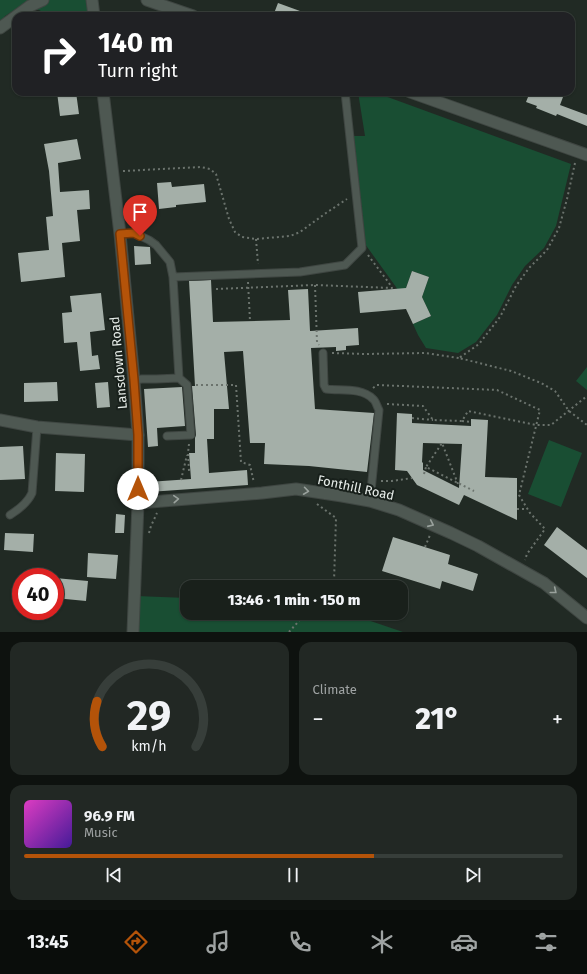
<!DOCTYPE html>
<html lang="en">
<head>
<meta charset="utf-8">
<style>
	body { margin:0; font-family:"Fira Sans",sans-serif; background:#222824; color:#f1f3f6; height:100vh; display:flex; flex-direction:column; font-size:15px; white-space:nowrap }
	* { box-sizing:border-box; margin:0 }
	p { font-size:13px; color:#9fa3a3 }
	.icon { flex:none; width:22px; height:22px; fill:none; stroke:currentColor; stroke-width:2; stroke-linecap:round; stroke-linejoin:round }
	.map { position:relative; height:632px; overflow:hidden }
	.drawer { display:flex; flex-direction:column; gap:10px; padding:10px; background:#0e120f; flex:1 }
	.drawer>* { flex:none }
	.top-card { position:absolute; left:12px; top:12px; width:563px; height:84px; border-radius:12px; box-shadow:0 1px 3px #0004,0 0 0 1px #373e3a; background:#202124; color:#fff; overflow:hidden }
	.speed { position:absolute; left:12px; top:568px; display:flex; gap:8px; font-size:20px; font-weight:700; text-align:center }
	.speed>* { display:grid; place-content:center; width:52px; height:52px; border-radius:50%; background:#19201b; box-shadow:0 1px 3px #0004,0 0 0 1px #373e3a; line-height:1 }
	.speed .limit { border:6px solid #d22; background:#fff; color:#111 }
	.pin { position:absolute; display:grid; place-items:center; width:34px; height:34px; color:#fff; margin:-41px -17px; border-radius:50% 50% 50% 0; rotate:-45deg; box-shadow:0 0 4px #0007 }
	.pin .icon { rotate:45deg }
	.me { position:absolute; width:44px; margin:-22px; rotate:0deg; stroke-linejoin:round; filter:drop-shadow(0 0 3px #0008) }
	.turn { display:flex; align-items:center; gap:14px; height:84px; padding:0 20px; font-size:18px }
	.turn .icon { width:52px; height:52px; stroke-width:2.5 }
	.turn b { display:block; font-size:28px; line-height:34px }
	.big { font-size:30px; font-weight:800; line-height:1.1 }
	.drawer .widget { flex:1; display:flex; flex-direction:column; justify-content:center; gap:6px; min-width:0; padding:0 14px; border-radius:12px; background:#222824 }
	.drawer .dial { align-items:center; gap:0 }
	.dial svg { height:104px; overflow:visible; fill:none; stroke:#373e3a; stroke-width:7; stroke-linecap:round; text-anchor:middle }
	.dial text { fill:#f1f3f6; stroke:none }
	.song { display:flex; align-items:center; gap:12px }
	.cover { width:48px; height:48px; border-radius:6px; background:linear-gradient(135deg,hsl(310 70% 55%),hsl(260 70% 35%)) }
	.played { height:4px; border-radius:2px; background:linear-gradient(90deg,#b45309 65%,#373e3a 65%) }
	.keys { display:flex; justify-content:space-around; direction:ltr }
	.heat { display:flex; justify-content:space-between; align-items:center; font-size:22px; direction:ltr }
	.drawer .tiles { flex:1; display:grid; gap:10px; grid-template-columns:1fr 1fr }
	.widget:last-child { grid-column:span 2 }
	.trip { position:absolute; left:180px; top:580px; width:228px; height:40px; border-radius:12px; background:#19201b; box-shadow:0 1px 3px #0004,0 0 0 1px #373e3a; font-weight:800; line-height:40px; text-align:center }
	.menu { display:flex; height:64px; justify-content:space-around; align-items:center; background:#0a0d0b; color:#9fa3a3 }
	.menu .icon { width:28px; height:28px }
	.menu .selected { color:#b45309 }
	.menu b { font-size:18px; color:#f1f3f6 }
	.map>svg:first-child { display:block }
</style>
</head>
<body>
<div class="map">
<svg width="587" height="632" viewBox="0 0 587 632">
	<rect width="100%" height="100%" fill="#212a24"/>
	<!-- green -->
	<path fill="#194e33" d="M0,0H87L89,13L88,16H51L39,10L19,7L5,16L0,26Z
		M358,92H374L571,164L556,226L544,248L525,266L512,285L497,315L476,342L458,353L426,348L418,335L413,324L431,316L422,297L429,277L412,271L403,296L399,293L396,287L365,244L353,136H365Z
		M587,367V390L576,381Z
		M549,440L582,453L561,507L528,494Z
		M136,596L187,598V613H347L403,632H137Z"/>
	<!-- building -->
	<path fill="#a4afa8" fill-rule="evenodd" d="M278,3L311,15V16H273Z
		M57,92H76L79,114L60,116Z
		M530,92H550L563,97L560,105L587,115V126L557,114L556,116L536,108L537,106L526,102Z
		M77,139L81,159L58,163L60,192L89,190L90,209L77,210L80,241L62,243L65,277L21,282L18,253L49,250L46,217L53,216L49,171L44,144Z
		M171,182L172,187L204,184L206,202L176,205V207L159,209L157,183Z
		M134,246L150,247L151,264L135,265Z
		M412,271L429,277L422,297L431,316L413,324L406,309L360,313L358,292L406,288Z
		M211,280L213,322L290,320L288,290L308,289L310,331L358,328L359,345L346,346V350L336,351V347L311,348L315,409L374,413L367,472L309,466L264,464L265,443H250L243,351L224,352L229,409H214V439H207L209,473L247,470L248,485L149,492L148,482L191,479L189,453H195V438L196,435L192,386H195L189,281Z
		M101,293L105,330L90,332L92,356L98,355L100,369L80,371L77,342L64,343L62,313L72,312L70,296Z
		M57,382L58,401L24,402V383Z
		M108,382L110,407L97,408L95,383Z
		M182,387L185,426L157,428L158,446L148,447L144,389Z
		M397,413L412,414V423L471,426V419L488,420L485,477L517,478V520L464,495L459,505L417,485L407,471L395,470ZM423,443L462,444L459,488L423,470V463L422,462Z
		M23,446L25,479L0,480V447Z
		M56,453L85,454L84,492L55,491Z
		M116,514L125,515L124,533H115Z
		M557,527L587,550V578L544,545Z
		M5,533L34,534L33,552L4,550Z
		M393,537L450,555L448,564L478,574L473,591L442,581L440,589L382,571Z
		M88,553L118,555L116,579L87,577Z
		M55,578L88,581L86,601L55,598Z"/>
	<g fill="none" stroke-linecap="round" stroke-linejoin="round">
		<!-- service casing -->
		<g stroke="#3f4642" stroke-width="9">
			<path id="service" d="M120,234L134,233L149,240L156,245L170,262L173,277L179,378L156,379H142L134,380
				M173,277L300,272L345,265L362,248L345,92
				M323,353L324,385L326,389C341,391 361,387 373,399C376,401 377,407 379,410L370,501
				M167,436L191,435L187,385L179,378
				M10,515C18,510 28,502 32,493L37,427"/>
		</g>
		<!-- minor casing -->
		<g stroke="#3f4642" stroke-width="13">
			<path id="minor" d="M147,0L193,16
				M0,28L30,6L43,0
				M410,92L587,155
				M0,420L37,427L138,435
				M138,503L262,493L296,489L342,496L370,501L399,510L451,533L478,546L544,583L587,618"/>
		</g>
		<!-- tertiary casing -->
		<g stroke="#3f4642" stroke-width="13">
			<path id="tertiary" d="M92,0L94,16
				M103,92L120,234L134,380L138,435V503L133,632"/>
		</g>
		<!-- path -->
		<path stroke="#6b736d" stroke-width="2" stroke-dasharray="2 3" stroke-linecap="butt" d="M575,163L567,199L559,228L547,250L529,268L516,286L500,317L479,344L459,358L511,371L541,383L555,391L569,411L587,425
			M123,171L201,167L210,169L216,174L229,219L235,232L242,237L256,239L290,236L300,232L326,213L347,199
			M256,239L258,264
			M248,282L250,321
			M315,285L317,342L319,345
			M216,289L315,285L392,288L389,283L368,255
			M332,353L365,354L426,353L459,358
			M196,385H236L241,462L250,465L254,483
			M373,388L377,385L497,390L540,410L519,495L530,513L545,529L527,554L525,560
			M387,404L423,406L433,420L462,421L468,411L536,425H551L587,396
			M412,418L433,420
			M462,421L471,422
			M189,444L188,453L189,471L190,472
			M424,474L426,467
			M181,480L187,455
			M381,481H392L412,478
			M458,484L442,443L426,467L474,491
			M317,504L336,518L334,582L329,587
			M517,509H527
			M149,533L151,526L157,513
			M425,547L430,535
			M289,632L306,613"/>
		<!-- service -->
		<use href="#service" stroke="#4e5852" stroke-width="7"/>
		<!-- minor -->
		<use href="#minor" stroke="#4e5852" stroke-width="11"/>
		<!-- tertiary -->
		<use href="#tertiary" stroke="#4e5852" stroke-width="11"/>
	</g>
	<!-- one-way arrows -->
	<defs><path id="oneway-chevron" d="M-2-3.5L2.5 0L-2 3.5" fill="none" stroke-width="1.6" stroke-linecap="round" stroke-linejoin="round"/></defs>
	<g stroke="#9aa29d">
		<use href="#oneway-chevron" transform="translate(306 491) rotate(8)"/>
		<use href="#oneway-chevron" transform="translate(176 499) rotate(-4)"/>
		<use href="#oneway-chevron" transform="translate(431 524) rotate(24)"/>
		<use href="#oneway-chevron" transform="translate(554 591) rotate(39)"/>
	</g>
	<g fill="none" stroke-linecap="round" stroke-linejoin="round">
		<!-- route casing -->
		<g stroke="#753606" stroke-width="10">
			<path id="route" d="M138,489V435L134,380L120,234L134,233L140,236"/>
		</g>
		<!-- route -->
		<use href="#route" stroke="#b45309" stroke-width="7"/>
	</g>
	<g text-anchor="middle" stroke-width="4" stroke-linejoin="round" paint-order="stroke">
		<!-- street labels -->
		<g font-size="13" fill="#e6ece8" stroke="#18201b">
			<text transform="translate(118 363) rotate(-95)" y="5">Lansdown Road</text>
			<text transform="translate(356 487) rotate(12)" y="5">Fonthill Road</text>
		</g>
	</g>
</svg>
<div class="speed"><div class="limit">40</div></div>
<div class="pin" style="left:140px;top:236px;background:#d93025"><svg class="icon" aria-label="arrive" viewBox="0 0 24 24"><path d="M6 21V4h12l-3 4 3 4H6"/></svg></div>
<svg class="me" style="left:138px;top:489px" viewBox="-20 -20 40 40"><circle r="19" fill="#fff"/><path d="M0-13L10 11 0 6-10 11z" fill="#b45309"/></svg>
<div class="trip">13:46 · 1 min · 150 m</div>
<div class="top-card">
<div class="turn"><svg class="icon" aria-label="right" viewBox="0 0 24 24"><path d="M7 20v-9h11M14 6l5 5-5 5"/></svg><div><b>140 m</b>Turn right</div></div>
</div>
</div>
<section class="drawer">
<div class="tiles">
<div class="widget dial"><svg viewBox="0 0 100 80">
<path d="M14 69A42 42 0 1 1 86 69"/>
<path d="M14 69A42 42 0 0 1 10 34" stroke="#b45309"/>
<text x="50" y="56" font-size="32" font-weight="700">29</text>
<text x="50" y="72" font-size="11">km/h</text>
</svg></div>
<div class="widget"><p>Climate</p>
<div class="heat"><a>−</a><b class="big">21°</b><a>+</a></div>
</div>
<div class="widget">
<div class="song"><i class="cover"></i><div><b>96.9 FM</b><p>Music</p></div></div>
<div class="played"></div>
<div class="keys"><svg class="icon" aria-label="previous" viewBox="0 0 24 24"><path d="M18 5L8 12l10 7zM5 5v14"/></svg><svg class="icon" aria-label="pause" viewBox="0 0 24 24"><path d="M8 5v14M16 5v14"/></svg><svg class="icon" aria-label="next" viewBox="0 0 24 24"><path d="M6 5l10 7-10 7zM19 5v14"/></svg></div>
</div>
</div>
</section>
<nav class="menu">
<b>13:45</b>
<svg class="icon selected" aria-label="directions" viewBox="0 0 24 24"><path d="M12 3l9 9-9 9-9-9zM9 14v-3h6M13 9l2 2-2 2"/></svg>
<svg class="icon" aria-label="music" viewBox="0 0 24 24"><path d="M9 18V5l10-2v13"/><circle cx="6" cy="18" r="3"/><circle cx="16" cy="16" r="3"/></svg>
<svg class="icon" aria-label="phone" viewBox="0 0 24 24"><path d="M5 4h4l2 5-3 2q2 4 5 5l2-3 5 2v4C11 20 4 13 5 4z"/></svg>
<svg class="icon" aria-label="climate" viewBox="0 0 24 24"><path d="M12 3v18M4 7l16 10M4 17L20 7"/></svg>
<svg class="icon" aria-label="car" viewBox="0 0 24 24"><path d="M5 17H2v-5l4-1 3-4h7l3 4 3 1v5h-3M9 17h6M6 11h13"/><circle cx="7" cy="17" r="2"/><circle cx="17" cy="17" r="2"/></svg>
<svg class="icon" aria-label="filters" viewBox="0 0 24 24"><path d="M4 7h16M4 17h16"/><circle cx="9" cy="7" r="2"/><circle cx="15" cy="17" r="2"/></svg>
</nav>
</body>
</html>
